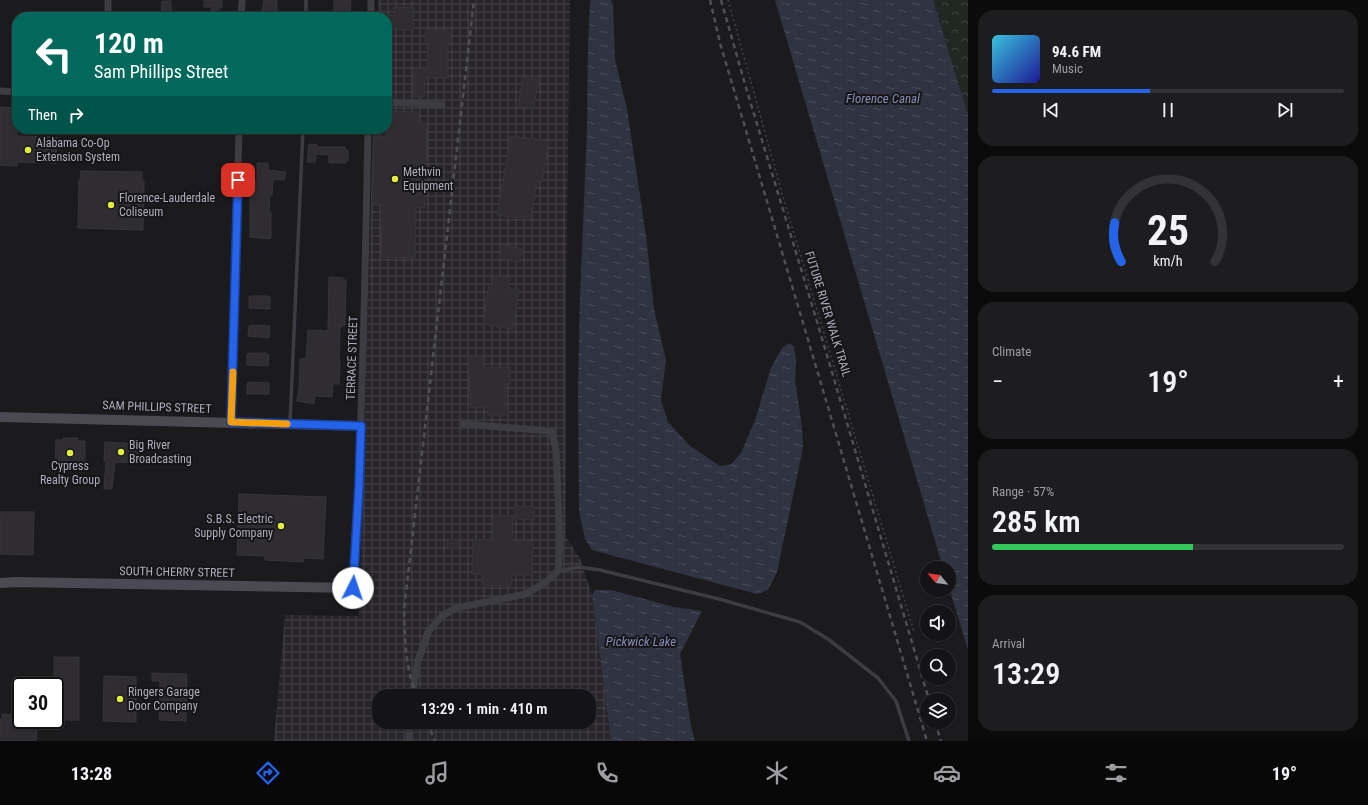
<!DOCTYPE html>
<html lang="en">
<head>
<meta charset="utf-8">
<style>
	body { margin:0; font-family:"Roboto Condensed",sans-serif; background:#1d1d1f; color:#f1f3f6; height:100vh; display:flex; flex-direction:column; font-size:15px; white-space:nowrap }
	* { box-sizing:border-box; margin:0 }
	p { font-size:13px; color:#9d9ea1 }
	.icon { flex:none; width:22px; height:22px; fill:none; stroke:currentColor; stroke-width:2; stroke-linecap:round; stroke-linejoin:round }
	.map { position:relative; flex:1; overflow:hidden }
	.panel { display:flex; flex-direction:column; gap:10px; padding:10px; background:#0b0b0c; width:400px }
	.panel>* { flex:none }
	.hud { position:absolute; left:12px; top:12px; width:380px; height:122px; border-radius:16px; box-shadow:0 1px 3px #0004,0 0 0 1px #333335; background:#00695c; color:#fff; overflow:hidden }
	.needle { width:26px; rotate:299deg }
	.buttons { position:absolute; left:920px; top:561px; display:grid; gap:8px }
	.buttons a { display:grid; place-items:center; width:36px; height:36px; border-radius:50%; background:#141416; box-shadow:0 1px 3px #0004,0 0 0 1px #333335; font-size:20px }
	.speed { position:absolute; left:12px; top:677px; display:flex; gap:8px; font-size:20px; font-weight:700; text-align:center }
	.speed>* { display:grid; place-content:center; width:52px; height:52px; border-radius:50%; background:#141416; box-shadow:0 1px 3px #0004,0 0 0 1px #333335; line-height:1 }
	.speed .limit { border:2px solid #111; border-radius:6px; background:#fff; color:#111 }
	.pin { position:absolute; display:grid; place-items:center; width:34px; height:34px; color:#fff; margin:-17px; border-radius:8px; box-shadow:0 2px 6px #0006 }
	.me { position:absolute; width:44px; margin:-22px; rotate:4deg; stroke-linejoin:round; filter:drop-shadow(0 0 3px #0008) }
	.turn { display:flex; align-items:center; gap:14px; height:84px; padding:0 16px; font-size:18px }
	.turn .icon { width:52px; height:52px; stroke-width:2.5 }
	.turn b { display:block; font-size:28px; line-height:34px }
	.then { display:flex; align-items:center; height:38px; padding:0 16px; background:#0003; gap:8px; font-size:15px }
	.big { font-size:30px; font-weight:600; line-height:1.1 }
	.panel .tile { flex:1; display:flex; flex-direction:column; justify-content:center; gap:6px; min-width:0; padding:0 14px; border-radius:16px; background:#1d1d1f }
	.panel .dial { align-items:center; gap:0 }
	.dial svg { height:104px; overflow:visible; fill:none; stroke:#333335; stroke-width:7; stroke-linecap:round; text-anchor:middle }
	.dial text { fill:#f1f3f6; stroke:none }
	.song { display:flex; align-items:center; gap:12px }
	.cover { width:48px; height:48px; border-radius:6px; background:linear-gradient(135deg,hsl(190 70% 55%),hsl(240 70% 35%)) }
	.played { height:4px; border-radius:2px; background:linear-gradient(90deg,#2563eb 45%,#333335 45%) }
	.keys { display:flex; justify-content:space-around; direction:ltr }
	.heat { display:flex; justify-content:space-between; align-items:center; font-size:22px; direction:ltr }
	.charge { height:6px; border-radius:3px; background:linear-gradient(90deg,#34c759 57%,#333335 0) }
	.trip { position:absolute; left:372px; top:689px; width:224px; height:40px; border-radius:16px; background:#141416; box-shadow:0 1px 3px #0004,0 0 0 1px #333335; font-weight:600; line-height:40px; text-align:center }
	.dock { display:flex; height:64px; justify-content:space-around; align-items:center; background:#080809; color:#9d9ea1 }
	.dock .icon { width:28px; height:28px }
	.dock .current { color:#2563eb }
	.dock b { font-size:18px; color:#f1f3f6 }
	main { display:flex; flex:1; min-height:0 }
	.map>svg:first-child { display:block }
</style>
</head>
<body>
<main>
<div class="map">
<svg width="968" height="741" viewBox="0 0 968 741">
	<defs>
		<pattern id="industrial-grid" width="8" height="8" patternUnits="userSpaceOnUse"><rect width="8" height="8" fill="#28262a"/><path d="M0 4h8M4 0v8" fill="none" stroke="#454347"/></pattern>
		<pattern id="forest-crowns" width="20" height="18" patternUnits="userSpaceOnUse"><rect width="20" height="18" fill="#202824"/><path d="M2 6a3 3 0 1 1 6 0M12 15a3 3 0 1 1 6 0" fill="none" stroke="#3e4442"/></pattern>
		<pattern id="water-ripples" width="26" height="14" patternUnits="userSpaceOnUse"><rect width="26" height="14" fill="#303341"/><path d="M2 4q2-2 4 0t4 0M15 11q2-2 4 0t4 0" fill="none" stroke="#4b4e5a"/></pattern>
	</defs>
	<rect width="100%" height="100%" fill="#1b1a1d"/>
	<!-- industrial -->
	<path fill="url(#industrial-grid)" fill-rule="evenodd" d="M378,0H570L566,302V537L580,558L592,595L611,741H274L285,615L359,616L373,129H387V17H377ZM379,696H589V722H379Z"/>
	<!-- forest -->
	<path fill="url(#forest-crowns)" d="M933,0H968V115Z"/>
	<!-- water -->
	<path fill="url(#water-ripples)" d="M591,0H611L613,5L615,59L627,109L646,236L654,309L666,360L661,400L668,422L690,446L720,466L731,464L741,453L755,420L771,368L782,348L789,343L794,346L796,360L795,380L802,427L803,448L777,572L768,590L757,594L592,550L585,539L579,511L578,388L580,297L587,128L588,43L590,3Z
		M775,0H933L968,115V650L949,587V568H943Z
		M595,590H611L674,607L702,611L680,654L691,726L695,741H611L592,595Z"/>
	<!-- building -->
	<path fill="#2f2d31" stroke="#363539" d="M204,0H222V8H219V14L211,13L212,7H204Z
		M264,0H277V16L264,15V12H262Z
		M334,0H351L350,17H334Z
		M162,1H171V17H161Z
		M394,7L414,8L413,30L388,29L387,15L394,16Z
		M426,30H451V42H448V78H425L424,97H414V68L427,69L428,42H425Z
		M523,77L539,80L533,109L518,106Z
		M0,107L17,108V136L57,137L56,163L17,162V166L0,165Z
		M387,111L419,112V123H427L426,164H417L416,194H425V208L416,207L415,258L381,257L383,205H372L374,136L386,137Z
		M511,136L549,141L542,182L537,181L531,218L518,216V218L497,215Z
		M309,144L318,145V147H345V150H348V161H346V163H329V155L316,154L315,162H307Z
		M257,163H268V170L286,172L284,180L273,179L272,195H270L269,212H271V238L269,239L250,237V183L257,182Z
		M81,171L142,172V181H144L143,230L78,228L79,180H80Z
		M502,245L522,249L519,262L499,258Z
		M493,275L510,278L508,288L519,290L513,329L483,324L489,285H492Z
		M329,277L343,278V280H346L345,325L340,327L339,360H340L339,384H333L332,397L315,396L314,404L297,401L299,387L300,359H306L308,330L328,331Z
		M251,296H268V297H270V309L249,308V297Z
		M251,325L270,326L269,338L248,336L249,326H251Z
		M249,353H267V355H269L268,366L247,365V354H249Z
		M468,356H483L484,368L510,367V384H505L506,408H508V415H488V407L471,408Z
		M249,382L269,383V394H247V383Z
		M63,438H78L77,441H85V466H55L56,440H63Z
		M105,442L139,444L138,463L115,462L112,489H104L106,461H104Z
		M239,494L326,497L323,559L304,558L303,562L265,560V556L237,555Z
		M515,506L534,507V520L515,519Z
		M0,512H34L33,555L0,554Z
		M493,515L513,516L512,540L533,541L532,575H512L511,586L482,585V574H472L473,539L492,540Z
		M448,539L459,540L458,549L447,548Z
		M54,657H79V720H55Z
		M152,673L187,674L186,721L159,720L160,681H152Z
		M104,676L136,677V722L103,721Z
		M2,714L18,715V720L38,721L36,741H0V719L2,720Z"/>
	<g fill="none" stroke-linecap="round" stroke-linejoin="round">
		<!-- path -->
		<path stroke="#424249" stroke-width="1.5" stroke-dasharray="2 3" stroke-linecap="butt" d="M728,0L783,197L914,632"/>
		<!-- lane -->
		<path stroke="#3d3c42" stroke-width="3.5" d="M306,17V0
			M290,423L303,129
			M558,571L579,567L600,570L719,599L800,622L828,639L878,678L896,701L909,741"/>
		<!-- street -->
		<path stroke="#3d3c42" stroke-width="7" d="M108,17V0
			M241,17L242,0
			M371,17V0
			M0,91L17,92
			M387,102L442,105
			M231,422L239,129
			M353,588C362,435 365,282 368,129
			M412,696L418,661L428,632L442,616L456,608L526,594L546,582L558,571L560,544L556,450L552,431L463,424
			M409,741L410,722"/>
		<!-- secondary -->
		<path stroke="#4b4a52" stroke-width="10" d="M0,417L361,426
			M0,583L16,582L353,588"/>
		<!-- rail -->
		<path stroke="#504f57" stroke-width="2.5" stroke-dasharray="5 4" stroke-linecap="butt" d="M710,0L720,43L927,741
			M721,0L747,91L818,325L929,700
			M417,696C405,668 405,640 404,610L474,0
			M427,722L435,741
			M935,722L941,741"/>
	</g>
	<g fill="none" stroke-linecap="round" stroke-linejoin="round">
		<!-- route casing -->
		<g stroke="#184099" stroke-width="10">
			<path id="route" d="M238,180L231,422L361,426L359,487L353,588"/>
		</g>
		<!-- route -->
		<use href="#route" stroke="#2563eb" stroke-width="7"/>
		<!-- slow -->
		<path stroke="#f59e0b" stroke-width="7" d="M233,372L231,422L287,424"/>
	</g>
	<!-- markers -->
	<g fill="#e2ed42" stroke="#161518" stroke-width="1.5">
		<circle cx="28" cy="150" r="4"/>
		<circle cx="395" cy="179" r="4"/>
		<circle cx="111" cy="205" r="4"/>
		<circle cx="121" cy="452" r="4"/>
		<circle cx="70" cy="453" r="4"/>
		<circle cx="281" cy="526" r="4"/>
		<circle cx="120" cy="699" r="4"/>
	</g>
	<g text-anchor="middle" stroke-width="4" stroke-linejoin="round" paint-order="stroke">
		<!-- poi labels -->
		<g font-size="12" fill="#afadbc" stroke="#161518" text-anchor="start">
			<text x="36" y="147">Alabama Co-Op<tspan x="36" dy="14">Extension System</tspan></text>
			<text x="403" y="176">Methvin<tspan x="403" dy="14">Equipment</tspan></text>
			<text x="119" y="202">Florence-Lauderdale<tspan x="119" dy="14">Coliseum</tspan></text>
			<text x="129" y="449">Big River<tspan x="129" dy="14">Broadcasting</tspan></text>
			<text x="70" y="470" text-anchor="middle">Cypress<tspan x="70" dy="14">Realty Group</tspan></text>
			<text x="273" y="523" text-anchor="end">S.B.S. Electric<tspan x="273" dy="14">Supply Company</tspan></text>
			<text x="128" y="696">Ringers Garage<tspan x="128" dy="14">Door Company</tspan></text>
		</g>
		<!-- street labels -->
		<g font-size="12" fill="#afadbc" stroke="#161518">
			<text transform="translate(828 314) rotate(73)" y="4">FUTURE RIVER WALK TRAIL</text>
			<text transform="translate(352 358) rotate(-88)" y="4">TERRACE STREET</text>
			<text transform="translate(157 407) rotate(2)" y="4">SAM PHILLIPS STREET</text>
			<text transform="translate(177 572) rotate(1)" y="4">SOUTH CHERRY STREET</text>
		</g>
		<!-- water labels -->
		<g font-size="13" font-style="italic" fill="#868db5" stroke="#161518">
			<text x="883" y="103">Florence Canal</text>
			<text x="641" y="646">Pickwick Lake</text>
		</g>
	</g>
</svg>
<div class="buttons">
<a><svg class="needle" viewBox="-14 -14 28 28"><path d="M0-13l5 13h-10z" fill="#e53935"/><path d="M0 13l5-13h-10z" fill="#9d9ea1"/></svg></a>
<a><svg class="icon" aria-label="sound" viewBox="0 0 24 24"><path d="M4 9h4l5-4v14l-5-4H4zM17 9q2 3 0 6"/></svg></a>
<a><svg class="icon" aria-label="search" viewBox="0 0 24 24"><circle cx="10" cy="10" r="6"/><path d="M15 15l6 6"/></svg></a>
<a><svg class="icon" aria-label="layers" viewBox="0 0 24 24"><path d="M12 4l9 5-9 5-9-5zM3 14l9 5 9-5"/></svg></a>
</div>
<div class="speed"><div class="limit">30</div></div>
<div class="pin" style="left:238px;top:180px;background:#d93025"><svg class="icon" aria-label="arrive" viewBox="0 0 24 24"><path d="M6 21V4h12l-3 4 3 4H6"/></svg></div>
<svg class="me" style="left:353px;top:588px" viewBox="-20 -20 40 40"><circle r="19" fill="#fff"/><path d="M0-13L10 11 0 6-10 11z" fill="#2563eb"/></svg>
<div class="trip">13:29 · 1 min · 410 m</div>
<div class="hud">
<div class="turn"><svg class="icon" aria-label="left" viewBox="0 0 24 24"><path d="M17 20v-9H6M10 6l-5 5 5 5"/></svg><div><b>120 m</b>Sam Phillips Street</div></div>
<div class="then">Then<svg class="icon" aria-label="right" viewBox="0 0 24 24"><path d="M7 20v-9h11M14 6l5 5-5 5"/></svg></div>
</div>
</div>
<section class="panel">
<div class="tile">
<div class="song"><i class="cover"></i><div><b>94.6 FM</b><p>Music</p></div></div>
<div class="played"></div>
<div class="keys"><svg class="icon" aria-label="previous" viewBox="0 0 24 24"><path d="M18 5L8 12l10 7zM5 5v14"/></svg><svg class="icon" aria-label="pause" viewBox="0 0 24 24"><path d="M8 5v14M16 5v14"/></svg><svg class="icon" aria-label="next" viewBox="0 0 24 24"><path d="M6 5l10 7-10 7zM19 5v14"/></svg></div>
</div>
<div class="tile dial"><svg viewBox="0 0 100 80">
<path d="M14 69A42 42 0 1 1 86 69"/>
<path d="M14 69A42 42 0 0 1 9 39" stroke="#2563eb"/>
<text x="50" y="56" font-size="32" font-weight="700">25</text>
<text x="50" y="72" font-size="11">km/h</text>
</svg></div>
<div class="tile"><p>Climate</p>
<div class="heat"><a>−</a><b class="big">19°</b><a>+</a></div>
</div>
<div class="tile"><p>Range · 57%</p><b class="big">285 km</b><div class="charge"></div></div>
<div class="tile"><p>Arrival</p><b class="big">13:29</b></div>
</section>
</main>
<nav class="dock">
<b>13:28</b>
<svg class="icon current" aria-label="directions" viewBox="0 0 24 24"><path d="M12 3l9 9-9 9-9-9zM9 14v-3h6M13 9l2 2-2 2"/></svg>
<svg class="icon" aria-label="music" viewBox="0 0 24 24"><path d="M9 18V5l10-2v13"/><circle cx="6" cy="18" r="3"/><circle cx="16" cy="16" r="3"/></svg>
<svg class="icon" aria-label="phone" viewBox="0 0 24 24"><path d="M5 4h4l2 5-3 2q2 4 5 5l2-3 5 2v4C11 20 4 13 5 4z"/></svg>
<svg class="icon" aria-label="climate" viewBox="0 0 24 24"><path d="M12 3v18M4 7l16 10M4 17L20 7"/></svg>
<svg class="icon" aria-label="car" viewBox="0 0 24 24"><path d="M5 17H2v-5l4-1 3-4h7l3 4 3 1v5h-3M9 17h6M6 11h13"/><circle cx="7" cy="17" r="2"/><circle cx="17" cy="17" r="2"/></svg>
<svg class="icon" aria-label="filters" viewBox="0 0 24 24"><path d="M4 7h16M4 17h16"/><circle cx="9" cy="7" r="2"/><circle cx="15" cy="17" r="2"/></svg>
<b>19°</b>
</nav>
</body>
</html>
